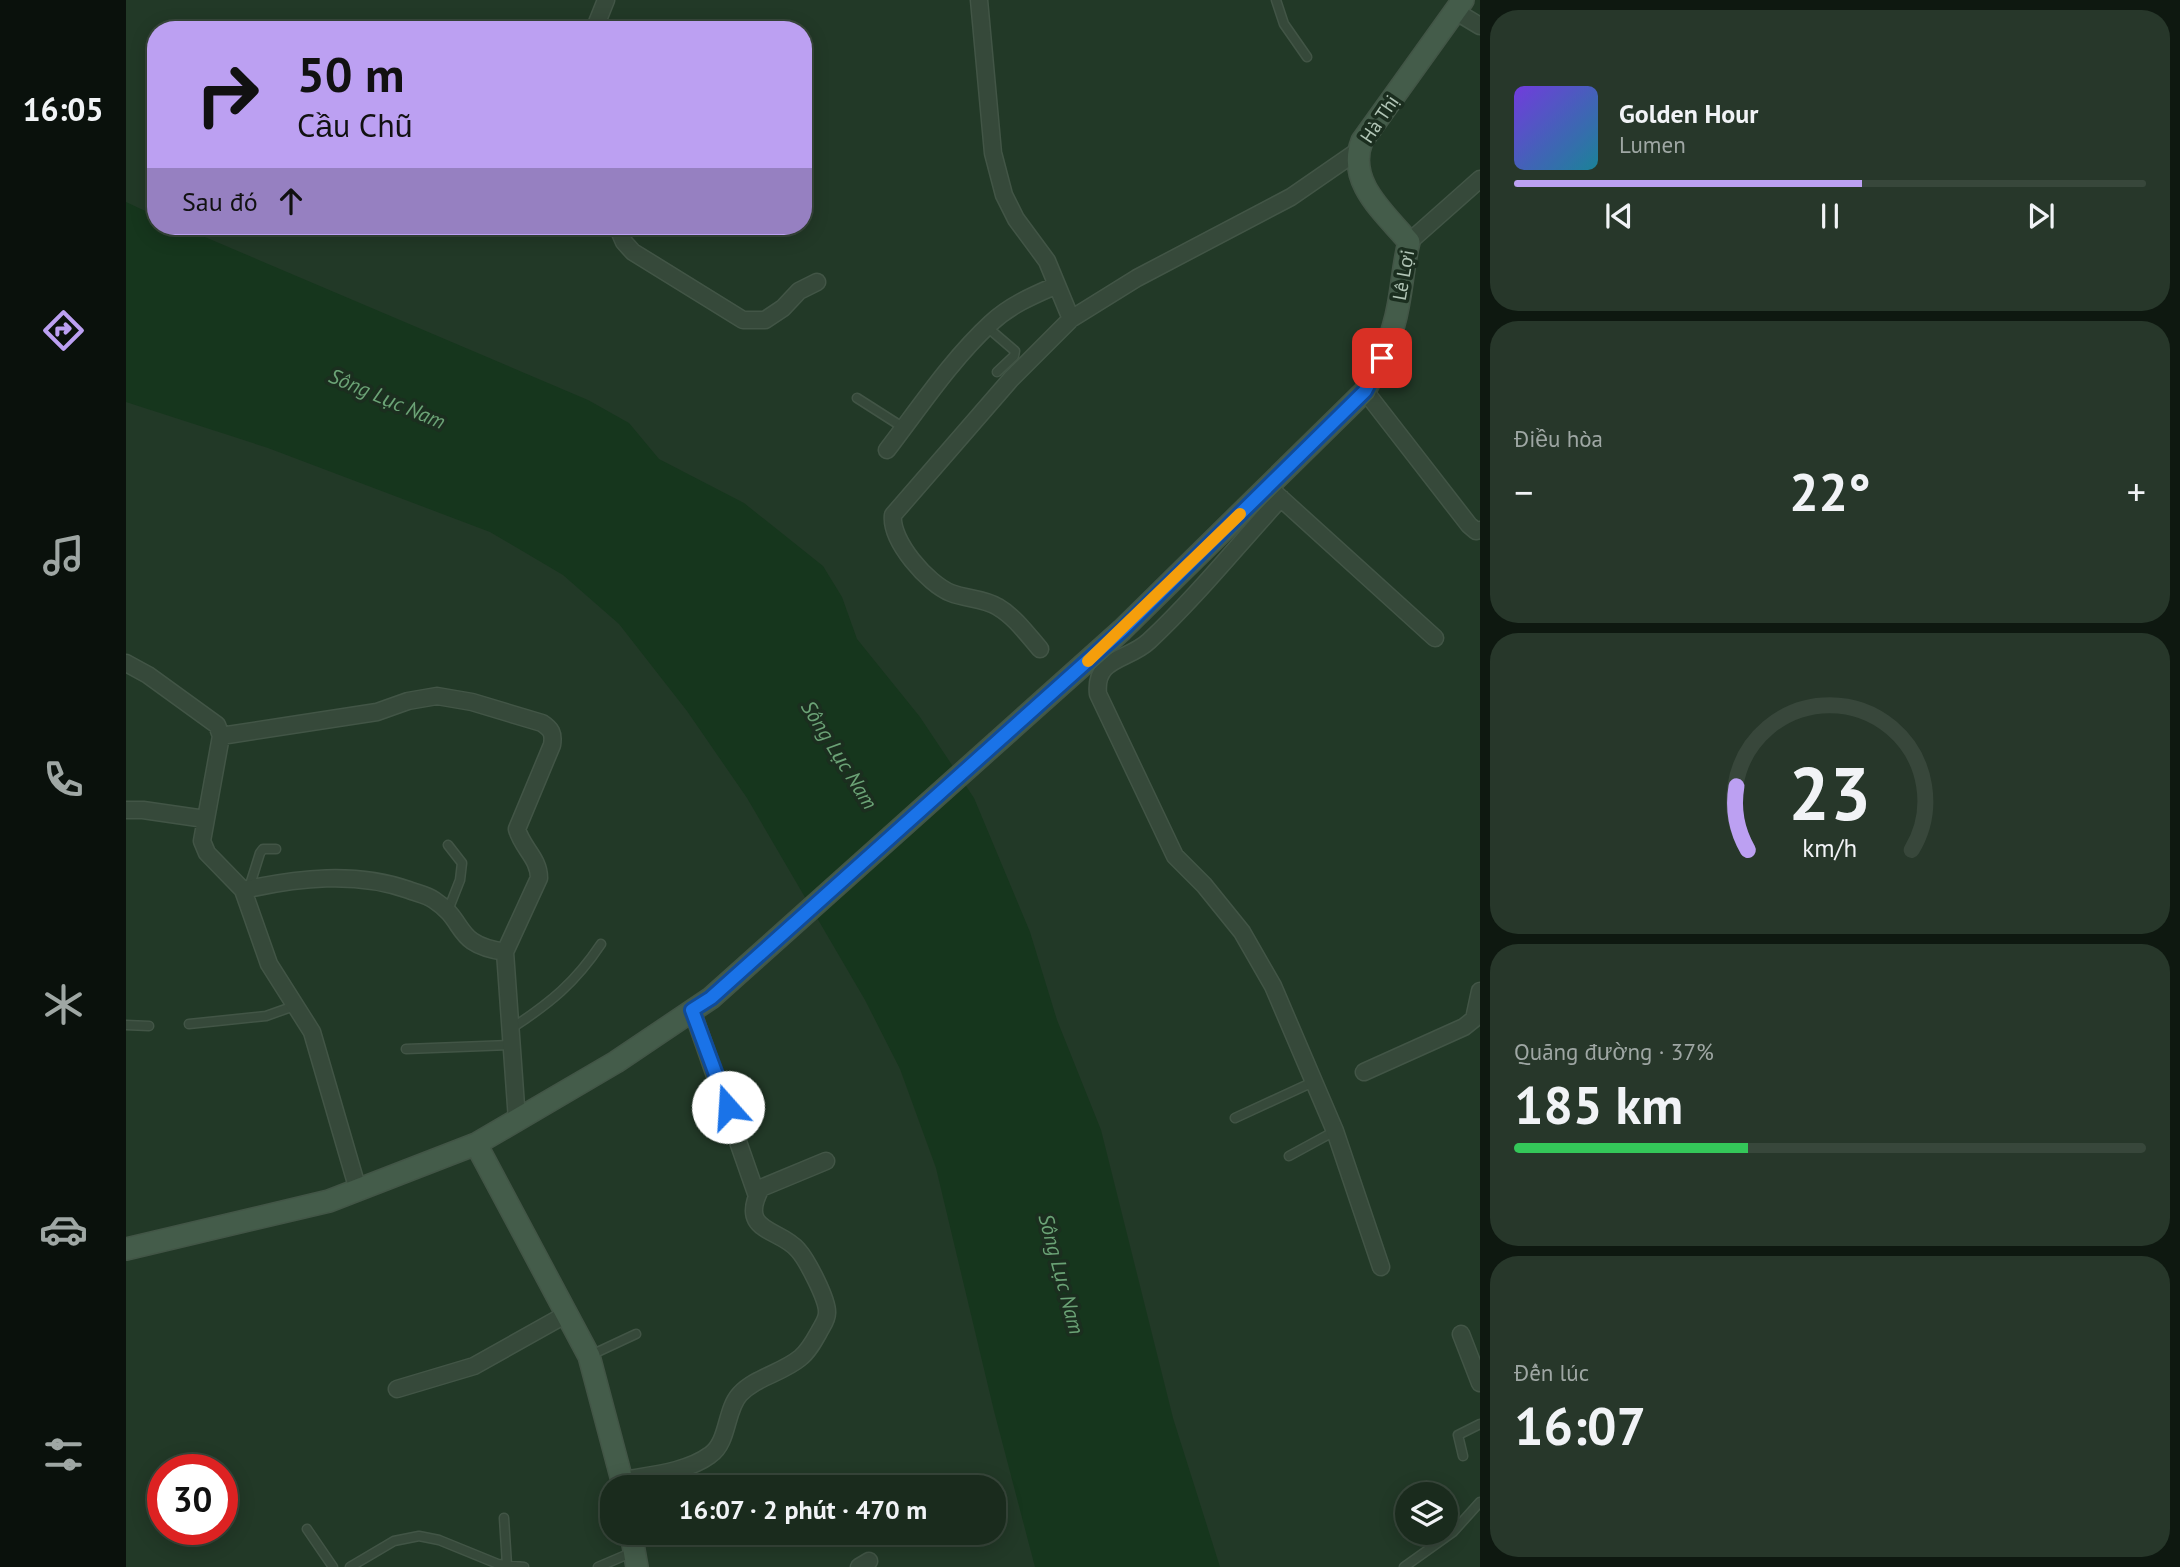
<!DOCTYPE html>
<html lang="vi">
<head>
<meta charset="utf-8">
<style>
	body { margin:0; font-family:"PT Sans",sans-serif; background:#27372a; color:#f1f3f6; height:100vh; display:flex; flex-direction:column; font-size:26px; white-space:nowrap }
	* { box-sizing:border-box; margin:0 }
	p { font-size:23px; color:#9fa7a4 }
	.icon { flex:none; width:38px; height:38px; fill:none; stroke:currentColor; stroke-width:2; stroke-linecap:round; stroke-linejoin:round }
	.map { position:relative; flex:1; overflow:hidden }
	.side { display:flex; flex-direction:column; gap:10px; padding:10px; background:#0e1810; width:700px }
	.side>* { flex:none }
	.banner { position:absolute; left:21px; top:21px; width:665px; height:214px; border-radius:28px; box-shadow:0 4px 18px #0003,0 0 0 2px #38473b; background:#bca0f2; color:#111; overflow:hidden }
	.fabs { position:absolute; left:1269px; top:1482px; display:grid; gap:14px }
	.fabs a { display:grid; place-items:center; width:63px; height:63px; border-radius:50%; background:#1a2b1d; box-shadow:0 4px 18px #0003,0 0 0 2px #38473b; font-size:35px }
	.speed { position:absolute; left:21px; top:1454px; display:flex; gap:14px; font-size:35px; font-weight:700; text-align:center }
	.speed>* { display:grid; place-content:center; width:91px; height:91px; border-radius:50%; background:#1a2b1d; box-shadow:0 4px 18px #0003,0 0 0 2px #38473b; line-height:1 }
	.speed .limit { border:10px solid #d22; background:#fff; color:#111 }
	.pin { position:absolute; display:grid; place-items:center; width:60px; height:60px; color:#fff; margin:-30px; border-radius:14px; box-shadow:0 4px 10px #0006 }
	.me { position:absolute; width:77px; margin:-38px; rotate:341deg; stroke-linejoin:round; filter:drop-shadow(0 0 5px #0008) }
	.turn { display:flex; align-items:center; gap:24px; height:147px; padding:0 35px; font-size:32px }
	.turn .icon { width:91px; height:91px; stroke-width:2.5 }
	.turn b { display:block; font-size:49px; line-height:60px }
	.then { display:flex; align-items:center; height:66px; padding:0 35px; background:#0003; gap:14px; font-size:26px }
	.big { font-size:52px; font-weight:700; line-height:1.1 }
	.side .widget { flex:1; display:flex; flex-direction:column; justify-content:center; gap:10px; min-width:0; padding:0 24px; border-radius:28px; background:#27372a }
	.side .dial { align-items:center; gap:0 }
	.dial svg { height:182px; overflow:visible; fill:none; stroke:#38473b; stroke-width:7; stroke-linecap:round; text-anchor:middle }
	.dial text { fill:#f1f3f6; stroke:none }
	.song { display:flex; align-items:center; gap:21px }
	.cover { width:84px; height:84px; border-radius:10px; background:linear-gradient(135deg,hsl(260 70% 55%),hsl(190 70% 35%)) }
	.played { height:7px; border-radius:4px; background:linear-gradient(90deg,#bca0f2 55%,#38473b 55%) }
	.keys { display:flex; justify-content:space-around; direction:ltr }
	.heat { display:flex; justify-content:space-between; align-items:center; font-size:38px; direction:ltr }
	.charge { height:10px; border-radius:5px; background:linear-gradient(90deg,#34c759 37%,#38473b 0) }
	.trip { position:absolute; left:474px; top:1475px; width:406px; height:70px; border-radius:28px; background:#1a2b1d; box-shadow:0 4px 18px #0003,0 0 0 2px #38473b; font-weight:700; line-height:70px; text-align:center }
	main { display:flex; flex:1; min-height:0 }
	.menu { display:flex; flex-direction:column; width:126px; justify-content:space-around; align-items:center; background:#0a110c; color:#9fa7a4 }
	.menu .icon { width:49px; height:49px }
	.menu .on { color:#bca0f2 }
	.menu b { font-size:32px; color:#f1f3f6 }
	.map>svg:first-child { display:block }
</style>
</head>
<body>
<main>
<nav class="menu">
<b>16:05</b>
<svg class="icon on" aria-label="directions" viewBox="0 0 24 24"><path d="M12 3l9 9-9 9-9-9zM9 14v-3h6M13 9l2 2-2 2"/></svg>
<svg class="icon" aria-label="music" viewBox="0 0 24 24"><path d="M9 18V5l10-2v13"/><circle cx="6" cy="18" r="3"/><circle cx="16" cy="16" r="3"/></svg>
<svg class="icon" aria-label="phone" viewBox="0 0 24 24"><path d="M5 4h4l2 5-3 2q2 4 5 5l2-3 5 2v4C11 20 4 13 5 4z"/></svg>
<svg class="icon" aria-label="climate" viewBox="0 0 24 24"><path d="M12 3v18M4 7l16 10M4 17L20 7"/></svg>
<svg class="icon" aria-label="car" viewBox="0 0 24 24"><path d="M5 17H2v-5l4-1 3-4h7l3 4 3 1v5h-3M9 17h6M6 11h13"/><circle cx="7" cy="17" r="2"/><circle cx="17" cy="17" r="2"/></svg>
<svg class="icon" aria-label="filters" viewBox="0 0 24 24"><path d="M4 7h16M4 17h16"/><circle cx="9" cy="7" r="2"/><circle cx="15" cy="17" r="2"/></svg>
</nav>
<div class="map">
<svg width="1354" height="1567" viewBox="0 0 1354 1567">
	<rect width="100%" height="100%" fill="#223927"/>
	<!-- water -->
	<path fill="#16361d" d="M0,202L30,216V226H53L462,400L503,423L533,459L618,503L697,566L716,597L731,639L794,717L848,798L904,932L931,1020L975,1130L1047,1418L1094,1567H909L868,1411L810,1168L774,1069L739,1000L621,798L561,711L493,624L437,575L364,532L142,448L0,402Z"/>
	<g fill="none" stroke-linecap="round" stroke-linejoin="round">
		<!-- lane casing -->
		<g stroke="#425546" stroke-width="11">
			<path id="lane" d="M1150,0L1158,24L1181,57
				M861,327L889,351L888,356L871,372
				M731,398L778,428
				M123,888L134,853L137,849H150
				M321,913L334,880L336,863L322,845
				M63,1024L140,1016L171,1005
				M0,1025L23,1026
				M386,1028C424,1003 449,983 475,944
				M280,1049L387,1045
				M1109,1118L1187,1082
				M1163,1156L1209,1131
				M465,1355L510,1334
				M1337,1456L1332,1435L1354,1424
				M378,1518L381,1565
				M181,1529L207,1567
				M224,1567L268,1541L293,1536L313,1540L372,1564L398,1567
				M472,1567L507,1552
				M1278,1567L1327,1532L1354,1502"/>
		</g>
		<!-- street casing -->
		<g stroke="#425546" stroke-width="19">
			<path id="street" d="M853,0L867,153L878,195L890,219L921,261L945,319
				M1329,11L1354,26
				M468,30L480,0
				M491,226L498,242L507,252L617,320H639L657,308L673,291L691,282
				M1283,242L1354,179
				M1239,391L1343,525L1350,531L1354,530
				M761,450C794,407 825,360 865,323C884,305 908,295 931,285
				M1149,493L1309,638
				M1155,498C1111,546 1070,597 1023,641C1002,661 968,657 972,694L1049,856L1078,885L1116,932L1147,986L1209,1131L1255,1267
				M914,649C901,634 889,617 872,607C858,598 840,599 825,593C802,584 764,541 767,515L885,379L945,319L1011,278L1165,197L1233,150
				M0,663L22,675L91,725L95,736L76,841L81,853L117,890L143,964L186,1032L232,1190
				M95,736L251,712L282,701L311,696L346,702L416,723C425,729 428,733 426,745L391,829C396,848 413,858 413,878L379,952L391,1120
				M0,810H17L79,819
				M117,890C172,878 229,871 283,890C290,893 301,895 308,900C342,922 326,944 379,952
				M566,1010L631,1196
				M1238,1072L1338,1027L1348,1019L1354,991
				M1335,1334L1354,1383
				M271,1389L348,1366L439,1315
				M497,1480C525,1475 561,1472 584,1455C603,1442 599,1410 614,1394C630,1377 656,1373 674,1358C682,1352 688,1341 693,1332C696,1326 701,1320 701,1313C702,1300 681,1260 672,1250C654,1228 611,1233 635,1188L700,1161
				M733,1567L743,1561"/>
		</g>
		<!-- secondary casing -->
		<g stroke="#425546" stroke-width="24">
			<path id="secondary" d="M350,1144L463,1356L498,1488
				M0,1249L203,1201L350,1144L490,1062L585,998L996,630L1239,391C1250,369 1262,348 1268,324C1276,297 1276,269 1283,242C1259,213 1220,182 1236,141L1337,0
				M505,1533L511,1567"/>
		</g>
		<!-- lane -->
		<use href="#lane" stroke="#36493a" stroke-width="8"/>
		<!-- street -->
		<use href="#street" stroke="#36493a" stroke-width="16"/>
		<!-- secondary -->
		<use href="#secondary" stroke="#445c4a" stroke-width="21"/>
	</g>
	<g fill="none" stroke-linecap="round" stroke-linejoin="round">
		<!-- route casing -->
		<g stroke="#114b97" stroke-width="18">
			<path id="route" d="M602,1107L566,1010L585,998L996,630L1239,391L1256,358"/>
		</g>
		<!-- route -->
		<use href="#route" stroke="#1a73e8" stroke-width="12"/>
		<!-- slow -->
		<path stroke="#f59e0b" stroke-width="12" d="M962,661L1114,514"/>
	</g>
	<g text-anchor="middle" stroke-width="7" stroke-linejoin="round" paint-order="stroke">
		<!-- street labels -->
		<g font-size="19" fill="#b1c5b6" stroke="#1b2e1f">
			<text transform="translate(1253 119) rotate(-56)" y="7">Hà Thị</text>
			<text transform="translate(1277 275) rotate(-80)" y="7">Lê Lợi</text>
		</g>
		<!-- water labels -->
		<g font-size="21" font-style="italic" fill="#6ba376" stroke="#1b2e1f">
			<text transform="translate(261 399) rotate(23)" y="7">Sông Lục Nam</text>
			<text transform="translate(713 755) rotate(58)" y="7">Sông Lục Nam</text>
			<text transform="translate(935 1274) rotate(75)" y="7">Sông Lục Nam</text>
		</g>
	</g>
</svg>
<div class="fabs">
<a><svg class="icon" aria-label="layers" viewBox="0 0 24 24"><path d="M12 4l9 5-9 5-9-5zM3 14l9 5 9-5"/></svg></a>
</div>
<div class="speed"><div class="limit">30</div></div>
<div class="pin" style="left:1256px;top:358px;background:#d93025"><svg class="icon" aria-label="arrive" viewBox="0 0 24 24"><path d="M6 21V4h12l-3 4 3 4H6"/></svg></div>
<svg class="me" style="left:602px;top:1107px" viewBox="-20 -20 40 40"><circle r="19" fill="#fff"/><path d="M0-13L10 11 0 6-10 11z" fill="#1a73e8"/></svg>
<div class="trip">16:07 · 2 phút · 470 m</div>
<div class="banner">
<div class="turn"><svg class="icon" aria-label="right" viewBox="0 0 24 24"><path d="M7 20v-9h11M14 6l5 5-5 5"/></svg><div><b>50 m</b>Cầu Chũ</div></div>
<div class="then">Sau đó<svg class="icon" aria-label="ahead" viewBox="0 0 24 24"><path d="M12 20V5M6 11l6-6 6 6"/></svg></div>
</div>
</div>
<section class="side">
<div class="widget">
<div class="song"><i class="cover"></i><div><b>Golden Hour</b><p>Lumen</p></div></div>
<div class="played"></div>
<div class="keys"><svg class="icon" aria-label="previous" viewBox="0 0 24 24"><path d="M18 5L8 12l10 7zM5 5v14"/></svg><svg class="icon" aria-label="pause" viewBox="0 0 24 24"><path d="M8 5v14M16 5v14"/></svg><svg class="icon" aria-label="next" viewBox="0 0 24 24"><path d="M6 5l10 7-10 7zM19 5v14"/></svg></div>
</div>
<div class="widget"><p>Điều hòa</p>
<div class="heat"><a>−</a><b class="big">22°</b><a>+</a></div>
</div>
<div class="widget dial"><svg viewBox="0 0 100 80">
<path d="M14 69A42 42 0 1 1 86 69"/>
<path d="M14 69A42 42 0 0 1 9 41" stroke="#bca0f2"/>
<text x="50" y="56" font-size="32" font-weight="700">23</text>
<text x="50" y="72" font-size="11">km/h</text>
</svg></div>
<div class="widget"><p>Quãng đường · 37%</p><b class="big">185 km</b><div class="charge"></div></div>
<div class="widget"><p>Đến lúc</p><b class="big">16:07</b></div>
</section>
</main>
</body>
</html>
